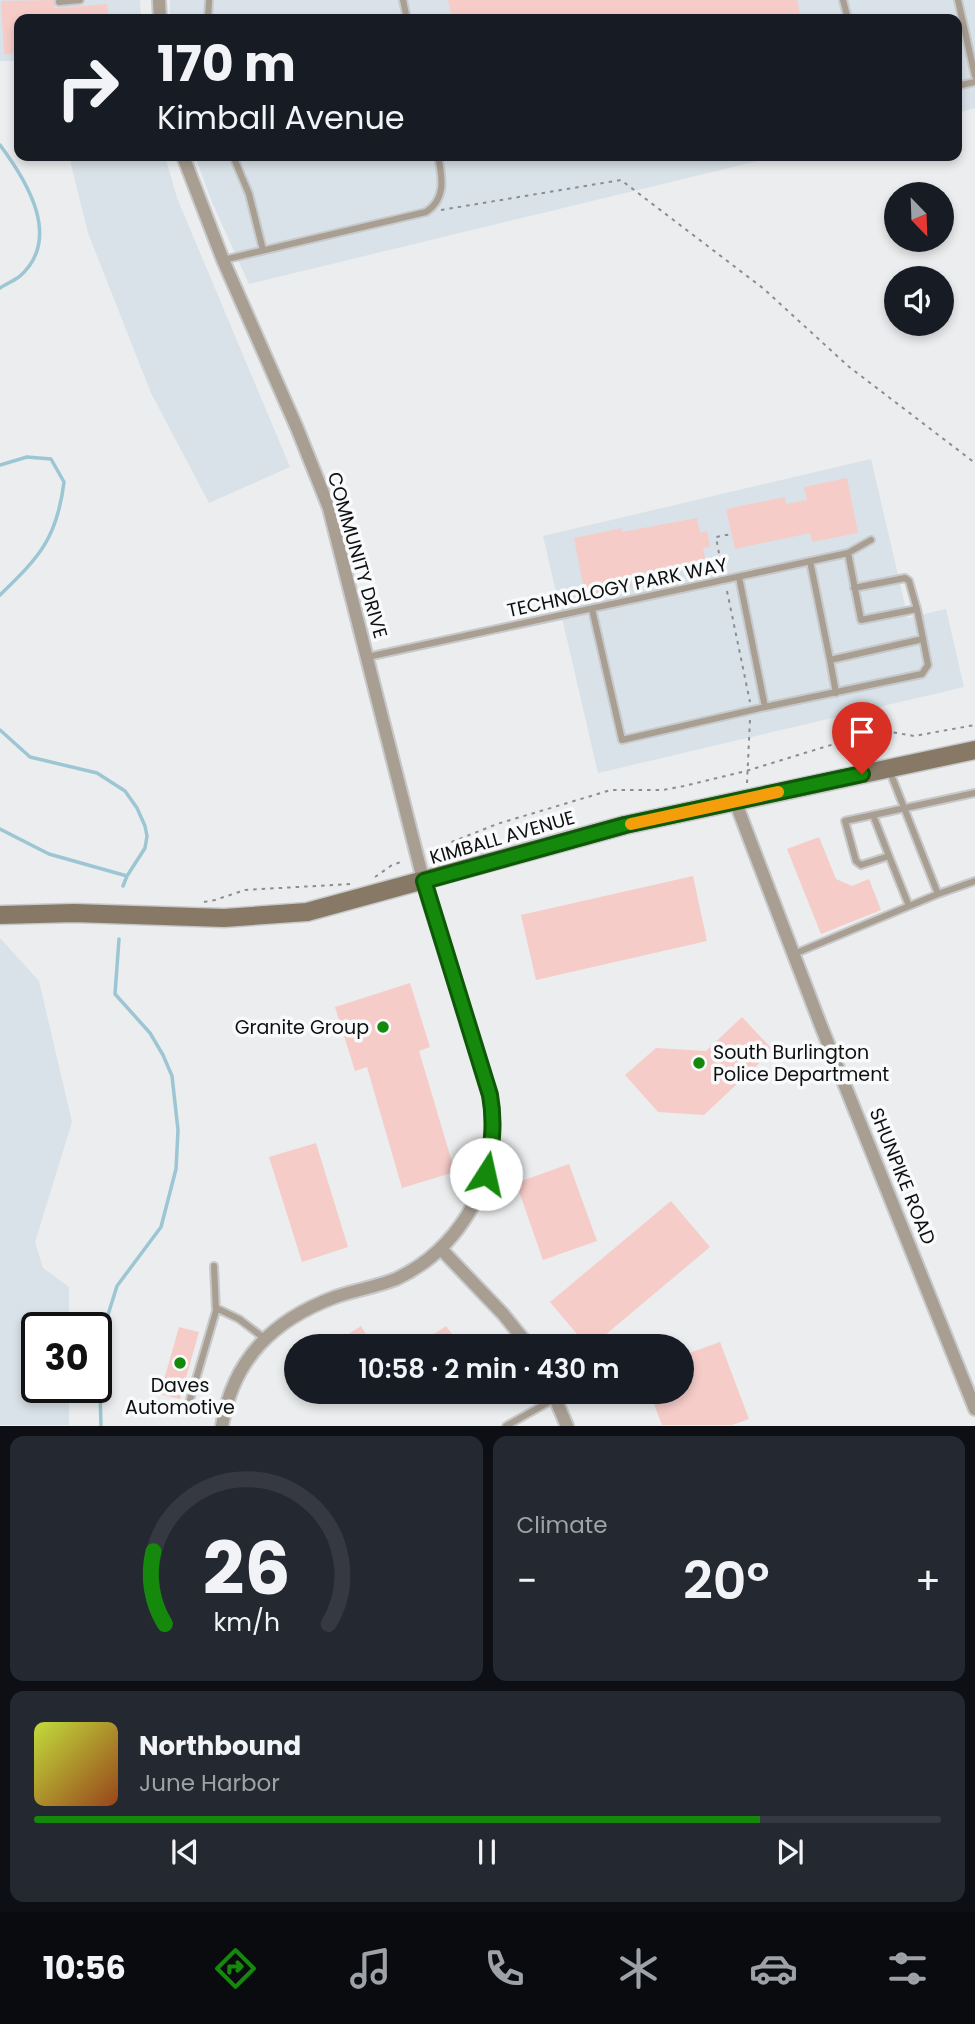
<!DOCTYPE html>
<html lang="en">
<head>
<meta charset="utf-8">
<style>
	body { margin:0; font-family:Poppins,sans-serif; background:#242831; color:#f1f3f6; height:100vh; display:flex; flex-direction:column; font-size:26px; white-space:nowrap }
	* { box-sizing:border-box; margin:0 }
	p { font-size:23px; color:#9ea1a6 }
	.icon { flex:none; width:38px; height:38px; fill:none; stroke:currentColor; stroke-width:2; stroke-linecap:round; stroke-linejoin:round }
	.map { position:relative; height:1426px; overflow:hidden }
	.panel { display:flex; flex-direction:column; gap:10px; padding:10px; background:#0d0f14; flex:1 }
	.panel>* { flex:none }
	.guide { position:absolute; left:14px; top:14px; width:948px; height:147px; border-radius:14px; box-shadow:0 4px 10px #0003; background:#171b24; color:#f1f3f6; overflow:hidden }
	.needle { width:46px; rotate:157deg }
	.fabs { position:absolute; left:884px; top:182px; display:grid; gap:14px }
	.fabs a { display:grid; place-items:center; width:70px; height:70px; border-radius:50%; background:#171b24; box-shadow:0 4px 10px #0003; font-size:35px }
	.speed { position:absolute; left:21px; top:1312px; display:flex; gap:14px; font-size:35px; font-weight:700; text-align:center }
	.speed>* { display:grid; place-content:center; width:91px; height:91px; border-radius:50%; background:#171b24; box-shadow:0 4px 10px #0003; line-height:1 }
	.speed .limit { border:4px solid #111; border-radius:10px; background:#fff; color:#111 }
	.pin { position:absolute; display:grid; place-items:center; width:60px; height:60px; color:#fff; margin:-72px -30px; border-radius:50% 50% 50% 0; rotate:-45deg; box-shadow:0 0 7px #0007 }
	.pin .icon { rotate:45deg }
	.me { position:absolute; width:77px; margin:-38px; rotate:10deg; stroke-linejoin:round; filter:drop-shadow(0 0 5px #0008) }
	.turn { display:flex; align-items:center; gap:24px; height:147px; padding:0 28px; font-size:32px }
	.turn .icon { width:91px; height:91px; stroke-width:2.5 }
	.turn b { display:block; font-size:49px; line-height:60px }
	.big { font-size:52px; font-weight:600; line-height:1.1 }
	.panel .tile { flex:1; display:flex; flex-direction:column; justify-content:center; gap:10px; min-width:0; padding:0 24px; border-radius:14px; background:#242831 }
	.panel .dial { align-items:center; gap:0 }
	.dial svg { height:182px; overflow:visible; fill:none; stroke:#363941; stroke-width:7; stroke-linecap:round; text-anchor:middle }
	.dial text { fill:#f1f3f6; stroke:none }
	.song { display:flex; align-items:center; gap:21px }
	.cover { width:84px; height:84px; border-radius:10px; background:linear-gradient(135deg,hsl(70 70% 55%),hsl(20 70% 35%)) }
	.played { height:7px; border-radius:4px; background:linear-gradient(90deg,#14890b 80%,#363941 80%) }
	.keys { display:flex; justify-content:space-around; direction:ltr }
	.heat { display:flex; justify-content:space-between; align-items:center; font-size:38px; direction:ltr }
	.panel .tiles { flex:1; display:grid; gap:10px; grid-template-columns:1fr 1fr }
	.tile:last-child { grid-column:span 2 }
	.trip { position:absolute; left:284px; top:1334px; width:410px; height:70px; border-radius:35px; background:#171b24; box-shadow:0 4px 10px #0003; font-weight:600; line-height:70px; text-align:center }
	.tab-bar { display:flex; height:112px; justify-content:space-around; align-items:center; background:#090b0e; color:#9ea1a6 }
	.tab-bar .icon { width:49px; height:49px }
	.tab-bar .current { color:#14890b }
	.tab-bar b { font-size:32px; color:#f1f3f6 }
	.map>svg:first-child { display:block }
</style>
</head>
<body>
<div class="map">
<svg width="975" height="1426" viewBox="0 0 975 1426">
	<rect width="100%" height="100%" fill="#ebedee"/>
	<!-- built -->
	<path fill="#d9e2e8" d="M0,0H140L141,19H19V61H0Z
		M170,0H975V108L957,113V19H170Z
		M69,156H165L177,198L290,467L209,503L151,393L88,233Z
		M195,156H778L249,284L212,202Z
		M871,459L908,618L946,609L964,687L598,773L543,536Z
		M0,938L39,981L72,1122L35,1242L43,1268L69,1287V1328H37V1388H69V1425H0Z"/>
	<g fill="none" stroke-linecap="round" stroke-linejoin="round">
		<!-- stream -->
		<path stroke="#9cc6d3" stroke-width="3.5" d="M0,145C27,181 63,239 19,277C13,281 6,284 0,288
			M0,465L27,457L51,459L64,482C57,539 39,557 0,595
			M0,730L30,757L97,773L125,791L137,808L145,826L147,836L145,848L127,876L123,886
			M0,829L49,854L127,876
			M101,1426L99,1357L106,1321L117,1286L161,1227L176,1169L178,1130L172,1076L163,1055L150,1033L115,994L119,939"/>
	</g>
	<!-- building -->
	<path fill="#f6ccc9" d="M54,0L55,8L107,4L109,19H19V53L4,54L1,1Z
		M448,0H797L801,19H452Z
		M847,478L858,533L812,542L810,533L735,549L726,509L785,497L786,504L807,500L804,487Z
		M697,518L700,533L707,531L710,547L703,548L706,564L630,579L632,586L585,595L574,538L622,528V532Z
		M819,837L836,879L852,886L869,879L881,910L821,934L787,849Z
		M693,876L707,941L536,980L521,915Z
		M410,983L430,1047L419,1051L455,1172L402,1188L367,1067L355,1071L335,1007Z
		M742,1017L773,1050L704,1115L658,1112L625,1075L656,1048L706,1051Z
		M316,1143L348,1247L302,1262L269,1157Z
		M569,1164L597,1241L543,1260L516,1183Z
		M671,1201L710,1247L592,1346H587L550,1302Z
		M361,1326L373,1346H330Z
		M446,1326L461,1346H416Z
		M179,1327L199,1332L180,1399L160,1394Z
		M720,1342L749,1419L732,1425H662L649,1391H681V1356Z"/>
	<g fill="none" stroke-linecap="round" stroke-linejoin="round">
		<!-- service casing -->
		<g stroke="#c8c9ca" stroke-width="10">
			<path id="service" d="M403,0L407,19
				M843,0L848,19
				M958,0L975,76
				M59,2L80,0
				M208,19L209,0
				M957,86L975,82
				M233,156L249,194L263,250
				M223,260L426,212C447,198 442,176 438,156
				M848,553L861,620L917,609L909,581L905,578L854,588
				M739,577L765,707L922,674L928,665L923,639L830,660L810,561
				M592,609L622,740L765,707
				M917,609L923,639
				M367,657L848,553L871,540
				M830,660L836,693
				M873,815L889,856
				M938,894L975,881
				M909,906L889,856L861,865L856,861L845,821L975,793
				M794,954L938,894L890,772
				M214,1266L216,1311L189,1403L225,1410
				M216,1308L239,1319L264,1338
				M506,1426L556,1398"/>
		</g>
		<!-- minor casing -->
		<g stroke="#c8c9ca" stroke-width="16">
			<path id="minor" d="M159,0L160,19
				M183,156L223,260L297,428L329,508L428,899L482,1068C487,1086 492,1102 493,1120C496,1186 456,1251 396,1279C376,1287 355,1290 335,1297C273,1320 233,1359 222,1426
				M735,801L821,1026L975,1409
				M441,1249L503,1314L529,1346
				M552,1391L567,1426"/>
		</g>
		<!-- secondary casing -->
		<g stroke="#c8c9ca" stroke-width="21">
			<path id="secondary" d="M0,915L74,913L224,918L307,912L625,825L975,750"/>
		</g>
		<!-- path -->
		<path stroke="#8c8d8e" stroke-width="2" stroke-dasharray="3.5 5" stroke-linecap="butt" d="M441,210L621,180L764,289L848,366L975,463
			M722,570L716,537L732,534
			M727,591L750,702
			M747,783L750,719
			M429,854L449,843L497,824L611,790H663L684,786L746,771L880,730L914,736L975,725
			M375,877L392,865L404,861
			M204,902L215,900L245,890L350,884"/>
		<!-- service -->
		<use href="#service" stroke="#a89e92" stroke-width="6"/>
		<!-- minor -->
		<use href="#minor" stroke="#a89e92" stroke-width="12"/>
		<!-- secondary -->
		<use href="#secondary" stroke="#877966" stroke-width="18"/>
	</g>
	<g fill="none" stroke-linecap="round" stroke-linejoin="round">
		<!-- route casing -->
		<g stroke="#0d5907" stroke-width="18">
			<path id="route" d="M486,1174C492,1147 495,1123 490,1095L424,881L625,825L862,774"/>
		</g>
		<!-- route -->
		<use href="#route" stroke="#14890b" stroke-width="12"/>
		<!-- slow -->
		<path stroke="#f59e0b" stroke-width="12" d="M631,824L778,792"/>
	</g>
	<!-- markers -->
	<g fill="#14890b" stroke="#f8fafb" stroke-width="2.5">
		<circle cx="383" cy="1027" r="7"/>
		<circle cx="699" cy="1063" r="7"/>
		<circle cx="180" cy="1363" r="7"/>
	</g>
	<g text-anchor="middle" stroke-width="7" stroke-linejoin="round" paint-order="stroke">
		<!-- street labels -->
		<g font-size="19" fill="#0e0f0f" stroke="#f8fafb">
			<text transform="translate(358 555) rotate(74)" y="7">COMMUNITY DRIVE</text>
			<text transform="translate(617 587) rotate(-12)" y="7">TECHNOLOGY PARK WAY</text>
			<text transform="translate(502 837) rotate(-16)" y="7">KIMBALL AVENUE</text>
			<text transform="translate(903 1176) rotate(68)" y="7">SHUNPIKE ROAD</text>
		</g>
		<!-- poi labels -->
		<g font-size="19" fill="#0e0f0f" stroke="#f8fafb" text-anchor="end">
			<text x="369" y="1034">Granite Group</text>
			<text x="713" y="1059" text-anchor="start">South Burlington<tspan x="713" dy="22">Police Department</tspan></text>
			<text x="180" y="1392" text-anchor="middle">Daves<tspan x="180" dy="22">Automotive</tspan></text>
		</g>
	</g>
</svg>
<div class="fabs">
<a><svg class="needle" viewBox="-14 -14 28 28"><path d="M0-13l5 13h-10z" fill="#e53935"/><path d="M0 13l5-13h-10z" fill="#9ea1a6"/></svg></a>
<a><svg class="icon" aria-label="sound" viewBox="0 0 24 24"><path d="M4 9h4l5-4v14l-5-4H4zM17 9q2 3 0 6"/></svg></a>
</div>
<div class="speed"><div class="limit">30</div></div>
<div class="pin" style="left:862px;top:774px;background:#d93025"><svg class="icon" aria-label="arrive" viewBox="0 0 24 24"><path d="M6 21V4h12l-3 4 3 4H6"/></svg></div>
<svg class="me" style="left:486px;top:1174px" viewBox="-20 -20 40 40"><circle r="19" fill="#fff"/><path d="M0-13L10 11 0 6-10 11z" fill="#14890b"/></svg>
<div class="trip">10:58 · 2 min · 430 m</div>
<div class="guide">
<div class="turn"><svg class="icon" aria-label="right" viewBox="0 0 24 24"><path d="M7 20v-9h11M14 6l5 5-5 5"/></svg><div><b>170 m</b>Kimball Avenue</div></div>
</div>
</div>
<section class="panel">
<div class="tiles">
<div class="tile dial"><svg viewBox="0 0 100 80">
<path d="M14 69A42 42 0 1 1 86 69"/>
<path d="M14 69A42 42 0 0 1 9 37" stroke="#14890b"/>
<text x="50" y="56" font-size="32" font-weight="700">26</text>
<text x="50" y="72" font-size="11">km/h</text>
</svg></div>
<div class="tile"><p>Climate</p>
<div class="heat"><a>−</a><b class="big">20°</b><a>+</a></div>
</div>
<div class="tile">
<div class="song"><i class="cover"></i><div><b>Northbound</b><p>June Harbor</p></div></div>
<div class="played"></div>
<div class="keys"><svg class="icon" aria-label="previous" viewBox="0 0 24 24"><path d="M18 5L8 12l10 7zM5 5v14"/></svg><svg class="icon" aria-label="pause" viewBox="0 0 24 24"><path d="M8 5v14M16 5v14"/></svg><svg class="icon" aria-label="next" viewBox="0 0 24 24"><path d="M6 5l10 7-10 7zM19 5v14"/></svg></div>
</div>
</div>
</section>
<nav class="tab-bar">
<b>10:56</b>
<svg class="icon current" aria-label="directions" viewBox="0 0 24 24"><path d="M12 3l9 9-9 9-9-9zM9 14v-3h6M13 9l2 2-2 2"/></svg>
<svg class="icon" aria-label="music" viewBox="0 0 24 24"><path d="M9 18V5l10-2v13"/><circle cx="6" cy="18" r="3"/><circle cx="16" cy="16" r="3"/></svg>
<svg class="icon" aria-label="phone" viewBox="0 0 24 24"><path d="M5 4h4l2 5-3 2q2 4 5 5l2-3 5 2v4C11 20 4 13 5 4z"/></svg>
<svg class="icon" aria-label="climate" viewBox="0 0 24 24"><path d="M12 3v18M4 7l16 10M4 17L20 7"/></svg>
<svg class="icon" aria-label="car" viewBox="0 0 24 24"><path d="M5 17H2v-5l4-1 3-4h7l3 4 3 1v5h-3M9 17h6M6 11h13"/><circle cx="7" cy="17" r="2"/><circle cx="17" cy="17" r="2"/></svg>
<svg class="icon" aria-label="filters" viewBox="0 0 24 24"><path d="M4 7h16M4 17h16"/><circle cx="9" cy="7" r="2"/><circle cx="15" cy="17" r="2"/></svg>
</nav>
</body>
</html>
